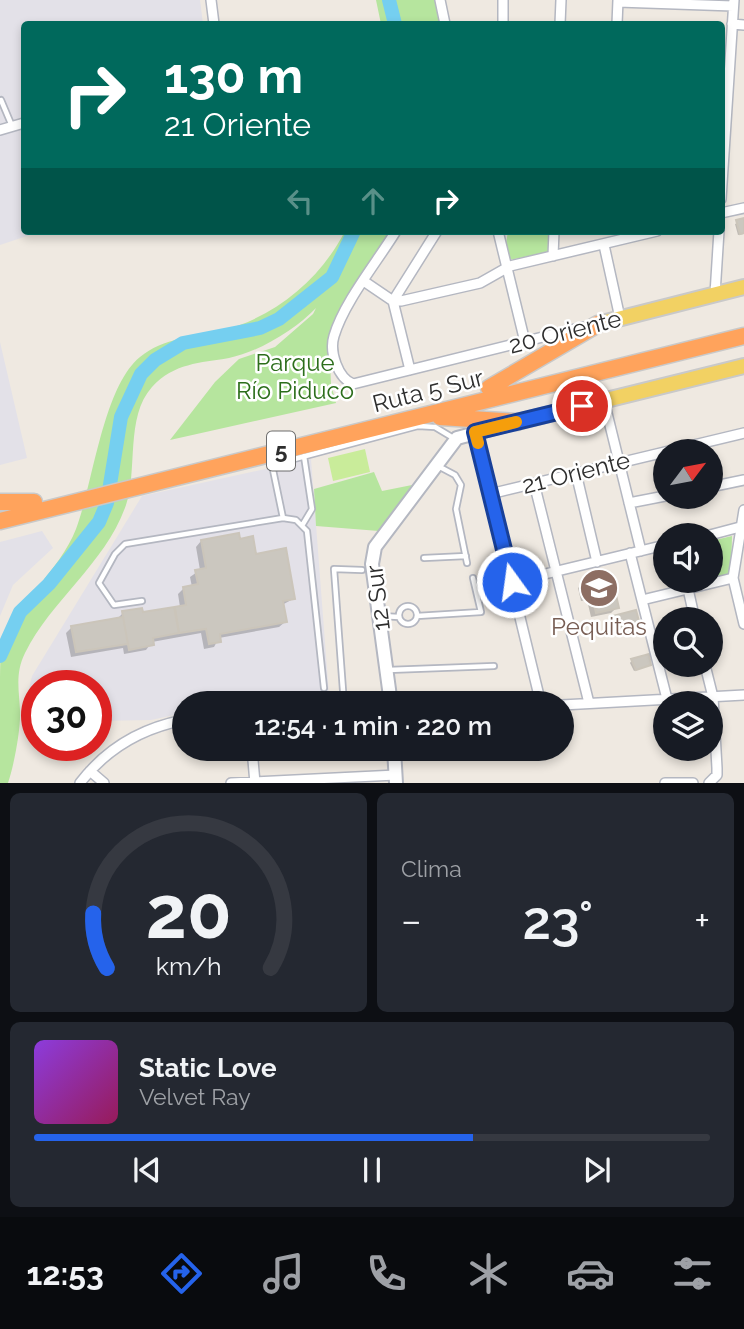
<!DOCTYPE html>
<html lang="es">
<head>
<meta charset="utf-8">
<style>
	body { margin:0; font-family:Raleway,sans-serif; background:#242831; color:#f1f3f6; height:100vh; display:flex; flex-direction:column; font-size:26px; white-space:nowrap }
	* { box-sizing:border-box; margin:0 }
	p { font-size:23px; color:#9ea1a6 }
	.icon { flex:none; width:38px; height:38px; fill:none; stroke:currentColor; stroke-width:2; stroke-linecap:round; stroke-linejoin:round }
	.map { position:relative; height:783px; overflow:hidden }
	.side { display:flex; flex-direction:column; gap:10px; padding:10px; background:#0d0f14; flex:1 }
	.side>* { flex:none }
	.top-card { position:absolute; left:21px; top:21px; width:704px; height:214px; border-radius:7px; box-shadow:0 4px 10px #0003; background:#00695c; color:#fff; overflow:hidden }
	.needle { width:46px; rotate:58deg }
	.fabs { position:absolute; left:653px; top:439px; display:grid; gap:14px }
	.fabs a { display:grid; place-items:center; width:70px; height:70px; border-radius:50%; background:#171b24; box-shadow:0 4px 10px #0003; font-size:35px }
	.speed { position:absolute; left:21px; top:670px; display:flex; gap:14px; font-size:35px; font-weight:700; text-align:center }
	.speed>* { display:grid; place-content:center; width:91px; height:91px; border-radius:50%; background:#171b24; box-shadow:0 4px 10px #0003; line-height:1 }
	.speed .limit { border:10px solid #d22; background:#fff; color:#111 }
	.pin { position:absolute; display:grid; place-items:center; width:60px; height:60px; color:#fff; margin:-30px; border:4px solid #fff; border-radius:50%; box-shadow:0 2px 7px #0007 }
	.me { position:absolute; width:77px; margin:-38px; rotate:346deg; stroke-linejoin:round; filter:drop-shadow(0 0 5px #0008) }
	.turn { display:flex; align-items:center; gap:24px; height:147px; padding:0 28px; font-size:32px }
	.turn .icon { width:91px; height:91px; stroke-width:2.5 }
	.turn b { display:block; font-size:49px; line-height:60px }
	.lanes { display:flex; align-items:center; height:66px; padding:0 28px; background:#0003; justify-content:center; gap:35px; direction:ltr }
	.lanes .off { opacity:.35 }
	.big { font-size:52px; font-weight:600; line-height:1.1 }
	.side .card { flex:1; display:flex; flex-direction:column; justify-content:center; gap:10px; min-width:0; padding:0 24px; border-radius:10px; background:#242831 }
	.side .dial { align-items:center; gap:0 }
	.dial svg { height:182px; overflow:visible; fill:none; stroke:#363941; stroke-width:7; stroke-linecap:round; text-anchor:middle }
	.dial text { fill:#f1f3f6; stroke:none }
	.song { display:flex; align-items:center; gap:21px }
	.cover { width:84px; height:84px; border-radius:10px; background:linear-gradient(135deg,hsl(270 70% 55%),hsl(330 70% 35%)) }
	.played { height:7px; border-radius:4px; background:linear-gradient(90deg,#2563eb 65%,#363941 65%) }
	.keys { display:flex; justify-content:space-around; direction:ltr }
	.heat { display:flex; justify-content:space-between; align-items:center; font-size:38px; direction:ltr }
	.side .tiles { flex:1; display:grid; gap:10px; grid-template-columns:1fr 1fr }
	.card:last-child { grid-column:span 2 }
	.trip { position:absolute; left:172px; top:691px; width:402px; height:70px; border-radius:35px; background:#171b24; box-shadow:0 4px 10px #0003; font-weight:600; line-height:70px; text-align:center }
	.menu { display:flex; height:112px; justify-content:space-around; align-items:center; background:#090b0e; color:#9ea1a6 }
	.menu .icon { width:49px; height:49px }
	.menu .on { color:#2563eb }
	.menu b { font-size:32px; color:#f1f3f6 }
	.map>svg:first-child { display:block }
</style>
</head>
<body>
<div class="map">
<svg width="744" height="783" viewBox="0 0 744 783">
	<rect width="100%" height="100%" fill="#efe9e1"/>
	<!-- industrial -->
	<path fill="#e3e1e8" d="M0,0H200L203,24H24V231H42L0,245Z
		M0,342L27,458L0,465Z
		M311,459L329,695L259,704H184V713L151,720L96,721V686H37V723H33L27,697L32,676L142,496Z
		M42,531L53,548L13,585L0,616V542Z"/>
	<!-- green -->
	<path fill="#b6e59e" d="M376,0H435L439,24H381Z
		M345,231H394L329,337L331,384L336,403L170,440L215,382L239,359L275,347L313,314L316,308C296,329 259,352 229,358C200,363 174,363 152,387C125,417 138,471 126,505C106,563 52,599 25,653C15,673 19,690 20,710C21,729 14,765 8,783H0C0,753 0,723 0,693C0,679 0,663 1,650C14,604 60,571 76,529C93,484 103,387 140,357C163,338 193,337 220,331C274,318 320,280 345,231Z
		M508,231H550V252L509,260L505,250Z
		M374,472L382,491L412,485L379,531L316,526L314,489Z
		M732,536L731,574L711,579V541Z"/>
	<!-- pitch -->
	<path fill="#c9ec9a" d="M365,449L370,472L333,481L328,458Z"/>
	<!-- shadow -->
	<path fill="#0003" d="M744,220V234L738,235L735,224Z
		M201,541H238L293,599L282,605L285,622L279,627L219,638L214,647L204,649L201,633L152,642L146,650L124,654L123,648L71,657L66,633L72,627L116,620L123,613L142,614L180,607L178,594L183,589L192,587L190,577L200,570L196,547Z
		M584,582L617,607L611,613L591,617L587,600L581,601L578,588Z
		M614,617L637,621L613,632L610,621Z
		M632,660L649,664L634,671L630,663Z"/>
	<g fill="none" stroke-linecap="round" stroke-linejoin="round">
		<!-- river -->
		<path stroke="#75cff0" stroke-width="14" d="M389,0L395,24
			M0,656L20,612L49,584L99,522L107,503L121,417L141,374L155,360L183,343L260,328L279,319L332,277L354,231"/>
	</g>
	<!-- building -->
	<path fill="#cbc7bf" stroke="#cbc5ba" stroke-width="2" d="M744,218V233L740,234L736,220Z
		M239,533L240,539L253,536L256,554L286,548L295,599L283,601L287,622L220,634L221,642L209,644L206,629L179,633L174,607L186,605L183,587L198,584L195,570L206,568L201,540Z
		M611,574L619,608L596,613L592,595L586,597L583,580Z
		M175,607L179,633L153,638L154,645L129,650L122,611L142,608L143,612Z
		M636,610L639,621L617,629L613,616Z
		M123,617L128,644L76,652L71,626Z
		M649,654L651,665L636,670L631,659Z"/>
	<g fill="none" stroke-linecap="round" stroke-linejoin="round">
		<!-- lane casing -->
		<g stroke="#b4b7c1" stroke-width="8">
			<path id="lane" d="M1,100L12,126
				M272,465L418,426L435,427L455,439
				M272,465L283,518
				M438,466L455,475L461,485L456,509L467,563
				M303,524L312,509L304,456
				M424,558L466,556
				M142,601L114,605L99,583L115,554L125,544L283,518L296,520L307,531L324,688
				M399 615a9 9 0 1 1 18 0a9 9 0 1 1-18 0Z
				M381,616L399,617
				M417,616L481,612L473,578
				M388,670L494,666
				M344,704L334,569L362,570"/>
		</g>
		<!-- street casing -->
		<g stroke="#b4b7c1" stroke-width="12">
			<path id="street" d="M211,0L214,24
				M440,0L445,24
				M618,2L733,6
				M503,24V0
				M560,24L561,0
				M617,24L618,0
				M732,24L744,25
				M0,130L24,123
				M721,199L734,0
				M721,213L744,208
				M396,231C377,262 344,302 334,336C329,352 338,378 353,384L583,327
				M498,231L525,342
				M604,245L620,318
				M553,256L554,231
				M365,282L393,301H401L480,283L510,266L657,231
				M715,294L719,231
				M410,370L393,301L437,231
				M604,401L641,551
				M475,432L541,704
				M576,473L597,562
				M534,483L589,703
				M710,487L744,480
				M490,494L744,433
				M629,503L665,496
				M744,510L733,578L744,624
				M706,536L740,527
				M630,553L667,699
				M512,582L665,545
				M688,589L695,620
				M642,600L733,578
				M705,665L713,697L717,768V775L709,783
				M562,705L744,695
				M252,749L255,783
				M90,771L104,783
				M80,783C106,749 142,728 184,720
				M231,783L396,775
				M665,783H693"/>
		</g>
		<!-- secondary casing -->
		<g stroke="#b4b7c1" stroke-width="16">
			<path id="secondary" d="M391,704L372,564L375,547L457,438L506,425
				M394,749L396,783"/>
		</g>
		<!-- primary casing -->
		<g stroke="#c9c9c9" stroke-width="18">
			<path id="primary" d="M598,324L744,287
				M517,422L744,366"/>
		</g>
		<!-- highway casing -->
		<g stroke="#c9c9c9" stroke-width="19">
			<path id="highway" d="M489,388L598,324
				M440,417L517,422
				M0,502H34
				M0,521L744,336"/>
		</g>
		<!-- lane -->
		<use href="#lane" stroke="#fff" stroke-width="4.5"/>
		<!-- street -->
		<use href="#street" stroke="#fff" stroke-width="9"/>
		<!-- secondary -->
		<use href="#secondary" stroke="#fff" stroke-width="12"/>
		<!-- primary -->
		<use href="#primary" stroke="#f2d163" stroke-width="14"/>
		<!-- highway -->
		<use href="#highway" stroke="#ffa35c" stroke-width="16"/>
	</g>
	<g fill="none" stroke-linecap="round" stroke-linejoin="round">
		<!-- route casing -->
		<g stroke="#184099" stroke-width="18">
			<path id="route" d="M512,582L475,432L582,406"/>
		</g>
		<!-- route -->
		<use href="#route" stroke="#2563eb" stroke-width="12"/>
		<!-- slow -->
		<path stroke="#f59e0b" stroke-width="12" d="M478,443L475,432L516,422"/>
	</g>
	<!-- icons -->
	<defs>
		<g id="school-disc" transform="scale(2.0125)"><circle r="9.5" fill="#8d6e63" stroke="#fff"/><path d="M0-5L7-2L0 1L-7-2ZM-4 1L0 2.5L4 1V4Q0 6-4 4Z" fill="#fff"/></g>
	</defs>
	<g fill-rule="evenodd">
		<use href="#school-disc" x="599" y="588"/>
	</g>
	<g text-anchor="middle" stroke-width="5" stroke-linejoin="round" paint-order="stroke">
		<!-- shield labels -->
		<rect fill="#fff" stroke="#6d6d6d" stroke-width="2" x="267" y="431.5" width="28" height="39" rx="5"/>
		<g font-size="23" font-weight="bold" fill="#2e2e2e">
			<text x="281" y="459">5</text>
		</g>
		<!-- street labels -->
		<g font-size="24" fill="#2e2e2e" stroke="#fff">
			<text transform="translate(565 332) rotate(-14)" y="8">20 Oriente</text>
			<text transform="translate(428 391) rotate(-14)" y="8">Ruta 5 Sur</text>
			<text transform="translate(576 473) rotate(-14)" y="8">21 Oriente</text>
			<text transform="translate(378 598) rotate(-97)" y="8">12 Sur</text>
		</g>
		<!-- park labels -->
		<g font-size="24" fill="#2c6e1b" stroke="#fff">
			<text x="295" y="371">Parque<tspan x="295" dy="28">Río Piduco</tspan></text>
		</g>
		<!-- education labels -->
		<g font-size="24" fill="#785e54" stroke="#fff">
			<text x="599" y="635">Pequitas</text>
		</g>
	</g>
</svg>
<div class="fabs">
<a><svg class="needle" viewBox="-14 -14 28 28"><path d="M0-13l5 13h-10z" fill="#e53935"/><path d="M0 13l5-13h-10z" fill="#9ea1a6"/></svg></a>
<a><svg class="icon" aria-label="sound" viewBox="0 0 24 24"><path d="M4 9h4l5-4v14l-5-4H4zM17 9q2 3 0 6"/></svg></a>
<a><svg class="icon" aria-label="search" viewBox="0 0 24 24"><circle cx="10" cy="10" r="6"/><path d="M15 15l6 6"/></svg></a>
<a><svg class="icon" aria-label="layers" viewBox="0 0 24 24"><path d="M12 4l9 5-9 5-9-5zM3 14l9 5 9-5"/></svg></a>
</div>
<div class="speed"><div class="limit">30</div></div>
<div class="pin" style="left:582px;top:406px;background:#d93025"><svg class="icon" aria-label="arrive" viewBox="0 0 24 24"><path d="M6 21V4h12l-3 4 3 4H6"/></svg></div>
<svg class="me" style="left:512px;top:582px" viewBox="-20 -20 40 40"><circle r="17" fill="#2563eb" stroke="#fff" stroke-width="3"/><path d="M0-11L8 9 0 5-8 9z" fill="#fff"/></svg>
<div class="trip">12:54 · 1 min · 220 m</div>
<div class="top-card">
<div class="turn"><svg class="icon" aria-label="right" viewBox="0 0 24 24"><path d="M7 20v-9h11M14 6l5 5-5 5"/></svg><div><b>130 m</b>21 Oriente</div></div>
<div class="lanes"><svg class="icon off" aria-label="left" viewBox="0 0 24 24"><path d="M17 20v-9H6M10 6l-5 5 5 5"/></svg><svg class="icon off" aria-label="ahead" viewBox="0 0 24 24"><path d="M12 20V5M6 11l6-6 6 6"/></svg><svg class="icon" aria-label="right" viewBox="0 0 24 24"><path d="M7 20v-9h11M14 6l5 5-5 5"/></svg></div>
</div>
</div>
<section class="side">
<div class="tiles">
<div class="card dial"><svg viewBox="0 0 100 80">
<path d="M14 69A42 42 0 1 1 86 69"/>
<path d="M14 69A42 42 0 0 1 8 45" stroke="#2563eb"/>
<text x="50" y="56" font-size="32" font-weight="700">20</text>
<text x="50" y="72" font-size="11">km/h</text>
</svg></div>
<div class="card"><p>Clima</p>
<div class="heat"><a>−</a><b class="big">23°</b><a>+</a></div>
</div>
<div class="card">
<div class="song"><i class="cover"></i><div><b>Static Love</b><p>Velvet Ray</p></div></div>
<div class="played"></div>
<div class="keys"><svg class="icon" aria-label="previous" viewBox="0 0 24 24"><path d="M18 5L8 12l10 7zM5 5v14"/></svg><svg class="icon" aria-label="pause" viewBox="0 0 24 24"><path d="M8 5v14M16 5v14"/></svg><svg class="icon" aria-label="next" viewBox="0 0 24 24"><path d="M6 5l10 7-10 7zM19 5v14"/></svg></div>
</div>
</div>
</section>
<nav class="menu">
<b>12:53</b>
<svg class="icon on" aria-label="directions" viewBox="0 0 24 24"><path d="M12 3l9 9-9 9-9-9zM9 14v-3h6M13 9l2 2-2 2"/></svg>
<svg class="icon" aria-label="music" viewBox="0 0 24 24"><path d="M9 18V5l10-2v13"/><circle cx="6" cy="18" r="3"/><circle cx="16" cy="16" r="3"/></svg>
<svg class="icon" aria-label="phone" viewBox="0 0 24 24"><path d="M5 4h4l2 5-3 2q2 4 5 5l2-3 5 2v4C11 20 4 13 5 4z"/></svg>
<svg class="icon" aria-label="climate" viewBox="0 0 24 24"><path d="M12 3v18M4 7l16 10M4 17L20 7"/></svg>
<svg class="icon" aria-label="car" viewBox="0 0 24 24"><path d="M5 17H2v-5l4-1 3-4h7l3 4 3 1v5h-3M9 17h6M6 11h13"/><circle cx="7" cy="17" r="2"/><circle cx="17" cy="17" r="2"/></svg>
<svg class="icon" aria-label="filters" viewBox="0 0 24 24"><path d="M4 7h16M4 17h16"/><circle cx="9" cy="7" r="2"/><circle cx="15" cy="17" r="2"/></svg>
</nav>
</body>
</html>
